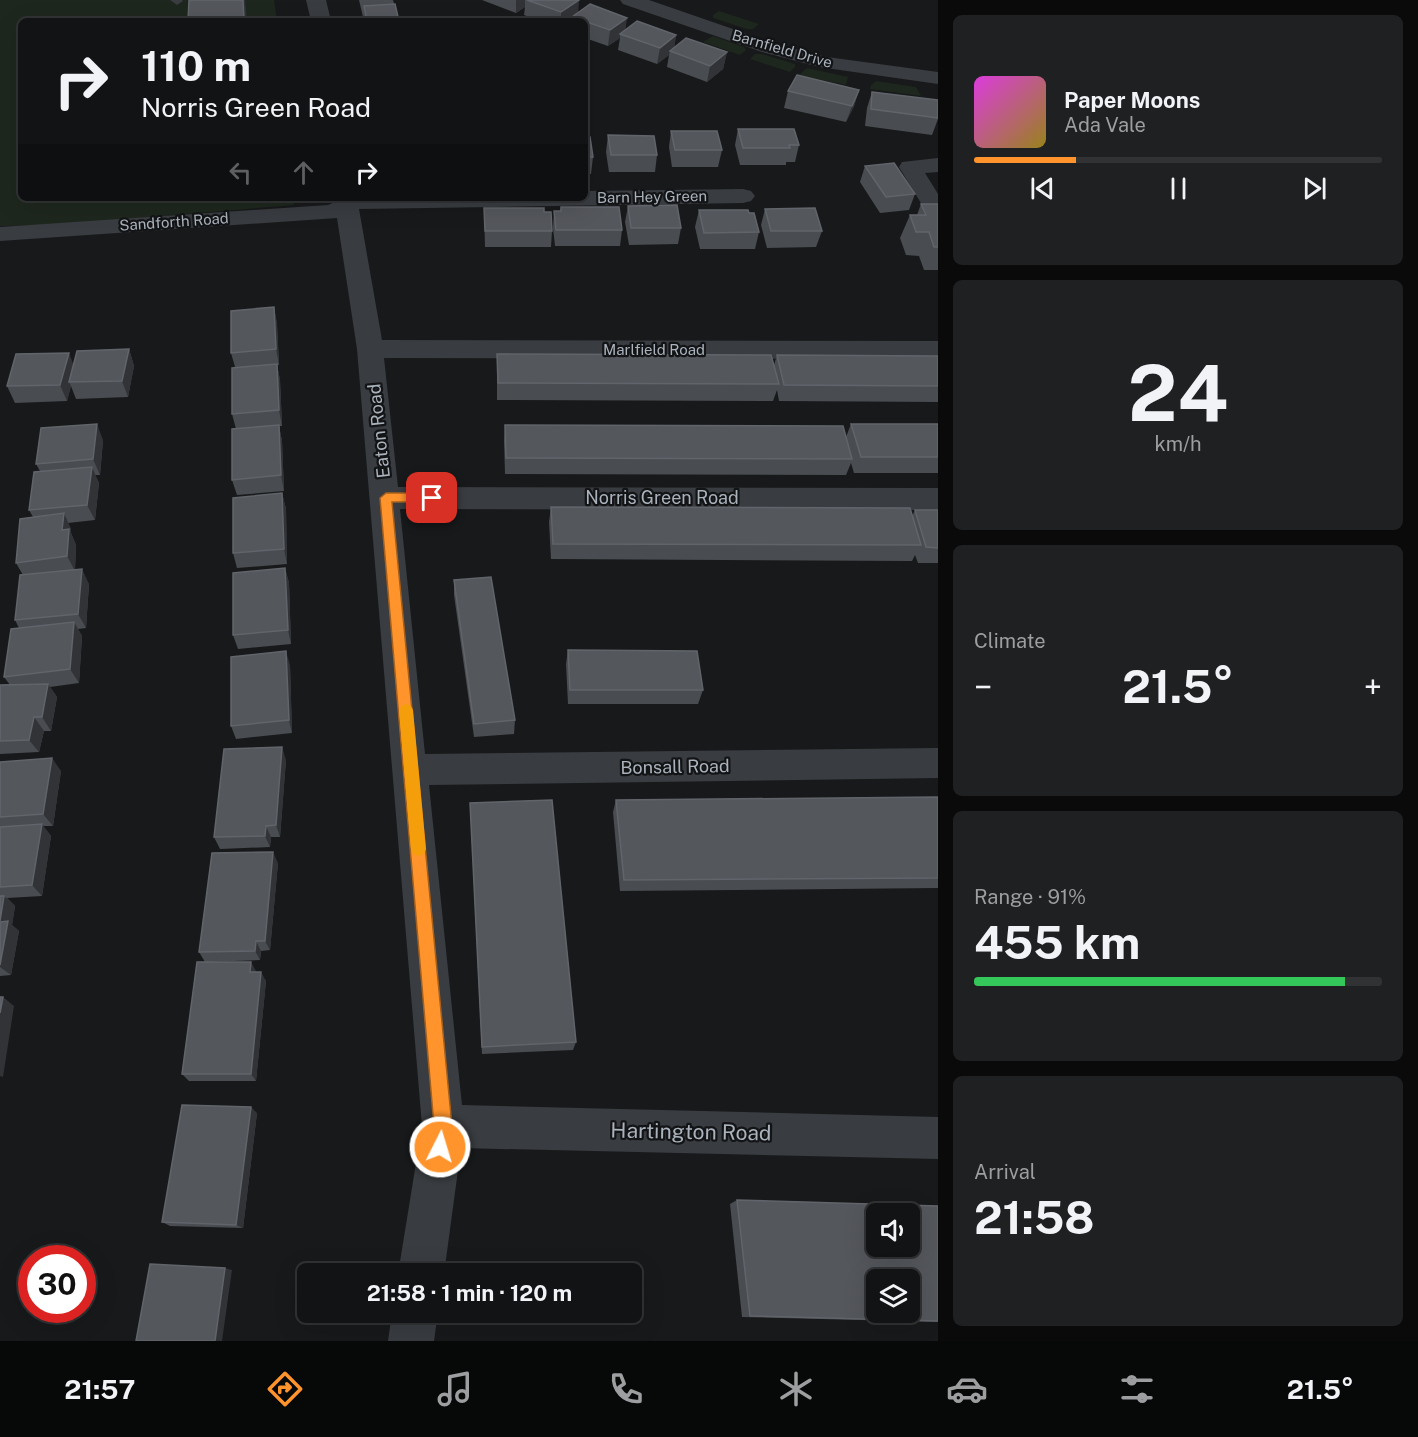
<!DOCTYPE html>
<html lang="en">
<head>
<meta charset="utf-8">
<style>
	body { margin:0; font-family:"Public Sans",sans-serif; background:#1f2022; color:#f1f3f6; height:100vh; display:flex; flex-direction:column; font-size:22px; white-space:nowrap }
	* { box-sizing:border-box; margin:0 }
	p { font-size:20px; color:#9c9ea0 }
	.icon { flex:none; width:33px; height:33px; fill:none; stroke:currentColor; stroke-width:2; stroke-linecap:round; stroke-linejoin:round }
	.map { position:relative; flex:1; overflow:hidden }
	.panel { display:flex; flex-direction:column; gap:15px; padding:15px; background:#0a0a0b; width:480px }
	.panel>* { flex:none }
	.top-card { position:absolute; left:18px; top:18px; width:570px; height:183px; border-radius:9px; box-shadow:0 6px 24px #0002,0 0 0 2px #313234; background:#121314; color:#f1f3f6; overflow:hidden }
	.tools { position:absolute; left:866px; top:1203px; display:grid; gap:12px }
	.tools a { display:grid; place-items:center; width:54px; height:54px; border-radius:9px; background:#121314; box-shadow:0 6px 24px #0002,0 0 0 2px #313234; font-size:30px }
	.speed { position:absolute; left:18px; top:1245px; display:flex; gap:12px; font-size:30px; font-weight:700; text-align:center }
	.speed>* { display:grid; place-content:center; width:78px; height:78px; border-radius:50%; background:#121314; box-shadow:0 6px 24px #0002,0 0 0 2px #313234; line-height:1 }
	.speed .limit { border:9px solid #d22; background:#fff; color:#111 }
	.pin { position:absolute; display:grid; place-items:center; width:51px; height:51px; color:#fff; margin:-26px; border-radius:12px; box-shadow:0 3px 9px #0006 }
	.me { position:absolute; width:66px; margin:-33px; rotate:5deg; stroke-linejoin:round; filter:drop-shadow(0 0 4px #0008) }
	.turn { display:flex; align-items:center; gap:21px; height:126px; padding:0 24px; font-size:27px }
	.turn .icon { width:78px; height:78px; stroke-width:2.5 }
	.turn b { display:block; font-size:42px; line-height:51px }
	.lanes { display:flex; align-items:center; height:57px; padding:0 24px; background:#0003; justify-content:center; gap:30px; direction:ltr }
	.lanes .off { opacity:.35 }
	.big { font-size:45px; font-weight:700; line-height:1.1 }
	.panel .widget { flex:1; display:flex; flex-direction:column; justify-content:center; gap:9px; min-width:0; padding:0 21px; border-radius:9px; background:#1f2022 }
	.panel .dial { align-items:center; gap:0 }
	.dial b { font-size:78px; line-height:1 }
	.song { display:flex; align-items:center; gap:18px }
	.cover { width:72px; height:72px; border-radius:9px; background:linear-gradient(135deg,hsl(300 70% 55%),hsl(50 70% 35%)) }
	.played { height:6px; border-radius:3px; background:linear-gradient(90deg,#ff942d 25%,#313234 25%) }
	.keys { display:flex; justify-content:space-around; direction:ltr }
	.heat { display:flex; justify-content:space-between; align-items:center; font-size:33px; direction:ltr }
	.charge { height:9px; border-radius:4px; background:linear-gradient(90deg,#34c759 91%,#313234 0) }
	.trip { position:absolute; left:297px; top:1263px; width:345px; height:60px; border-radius:9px; background:#121314; box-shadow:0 6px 24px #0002,0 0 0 2px #313234; font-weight:700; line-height:60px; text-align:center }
	.dock { display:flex; height:96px; justify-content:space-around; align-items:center; background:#070808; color:#9c9ea0 }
	.dock .icon { width:42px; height:42px }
	.dock .current { color:#ff942d }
	.dock b { font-size:27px; color:#f1f3f6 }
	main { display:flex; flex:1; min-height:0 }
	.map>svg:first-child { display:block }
</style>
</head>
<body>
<main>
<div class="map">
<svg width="938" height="1341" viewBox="0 0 938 1341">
	<rect width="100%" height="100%" fill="#18191b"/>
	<!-- green -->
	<path fill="#1e271e" d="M0,0H274L277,21H21V198H293L294,205L55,225L0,226Z
		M719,11L759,24L753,29H747L713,18V15Z
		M713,36L744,47L746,50L740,55L703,42Z
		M755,54H762L795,64V67L790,72L750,59Z
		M807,68L848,77L846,85L799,75Z
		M876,81L916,87L921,96L870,89L871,85Z"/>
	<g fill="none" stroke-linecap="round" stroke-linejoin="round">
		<!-- lane -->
		<path fill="#393c40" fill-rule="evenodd" d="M170,0H182L183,1L177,5Z"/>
		<!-- street -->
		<path fill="#393c40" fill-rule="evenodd" d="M306,0H326L331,21H311Z
			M620,0H649L776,44L827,57L938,72V84L819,67L762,52L623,4Z
			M938,158V172L925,173L938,194V208H924L899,167L902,162Z
			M743,189L751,191L755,196L751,201L743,203L359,209L382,340L938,341V359L384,358L398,487L938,488V510L400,509L425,754L938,748V778L429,785L462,1105L938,1117V1159L461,1148L444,1274H398L422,1126L357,349L337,218L0,241V227L328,205L335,202L334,198H585V191Z
			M392,1312H438L434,1341H388Z"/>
	</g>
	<!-- wall -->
	<path fill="#494c50" d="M359,0H393L399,21H365L364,17H363Z
		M482,0H578V13L626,30L676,35L674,47L727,52L723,69L707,82L667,67L669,55L657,64L618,50L620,38L608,46L585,38V21H540L524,15L525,7L516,13Z
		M859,90L854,106L846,122L784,108L788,91Z
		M872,92L938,100V119L932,135L865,126L867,108Z
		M738,129L799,145L795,162H786V165H740L735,145Z
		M671,131L722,150L718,167H672L669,147Z
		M608,135L657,155L655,172H609L606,152Z
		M585,137L593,157L591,174H585Z
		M865,166L915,194L909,210L880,213L860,182Z
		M921,204H938V270H924L919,256L906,255L900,238L910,215H917Z
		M628,206L681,228L678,244L629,245L625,222Z
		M561,207L622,230L620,246H555L553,228L554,211H560Z
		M484,208L544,212L552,231L551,247H485Z
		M765,209L822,231L816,247L767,248L761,225Z
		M699,210L749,213L759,232L755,249H700L695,227Z
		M274,307L277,324L279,365H277L280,380L282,426H279L282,441L284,491L237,495L232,480L236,429L232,414L235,367L231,353Z
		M129,349L134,366L128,397L76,399L71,386L67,401L15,403L7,386L74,365Z
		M497,354L774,365L777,355L938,356V402L779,401L777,390L773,401L497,400Z
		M851,424H938V473H854L851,463L846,475L505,474L504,441L505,425L846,437Z
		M103,440L100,475H95L99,483L95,520L68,523L71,529V533L76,545L75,569L89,584L86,628L78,629L82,636L79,683L50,687L57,697L51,731H44L39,752L0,754V685H10L4,677L19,628L15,620L23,575L16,563L33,517L29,510L40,471L36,464Z
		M282,493L286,509L287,564L237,568L233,553Z
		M551,507L912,516L915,510H938V563H918L915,555L912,561L551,559L549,522Z
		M285,568L289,583L291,644L238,649L233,635Z
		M454,580L515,720L514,734L474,737L454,595Z
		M568,650L703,690L698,704H568L566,664Z
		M290,665L292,733L236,739L231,726Z
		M286,760L280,837H271L270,847L220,849L214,837Z
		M0,762L61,771L53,826H43L51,836L42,896L7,898L15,906L12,925L19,931L11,975L0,976Z
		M938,797V888L620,891L613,812L616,800Z
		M470,803L576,1042L573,1050L482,1054Z
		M278,863L270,950L261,951L260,960L205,962L199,952Z
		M256,971V972L266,981L256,1081H189L182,1074Z
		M257,1113L243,1228L170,1226L162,1222Z
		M737,1200L938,1206V1322L742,1317L730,1204Z"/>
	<!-- shaded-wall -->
	<path fill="#313336" d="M243,0H245L247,21H244Z
		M516,0H525V7L516,13Z
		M579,0L578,16L572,17V20L571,21H561V12Z
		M627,18L625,34H620V38L608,46L610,30Z
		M676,35L674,52L670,51L669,55L657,64L660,48Z
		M727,52L723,69L707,82L710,66Z
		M859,90L854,106L846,122L852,106Z
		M274,307L277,324L279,365L276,349Z
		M129,349L134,366L128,397L122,381Z
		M69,353L75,369L69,382L71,386L67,401L60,385Z
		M277,364L280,380L282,426L279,410Z
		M97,424L103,440L100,475L93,459Z
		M279,425L282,441L284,491L281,475Z
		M92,467L99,483L95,520L87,505Z
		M282,493L286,509L287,564L284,549Z
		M64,513L71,529V533L76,545L75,571L67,556L62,530Z
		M285,568L289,583L291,644L288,630Z
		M82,569L89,584L86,628L78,614Z
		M74,622L82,636L79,683L70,669Z
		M286,651L290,665L292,733L289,720Z
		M48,684L57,697L51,731L42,717Z
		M34,717L44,731L39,752L29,740Z
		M282,747L286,760L280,837L276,825Z
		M52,758L61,771L53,826L43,814Z
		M42,824L51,836L42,896L32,885Z
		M266,826L271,837L270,847L265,836Z
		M273,852L278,863L270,950L265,941Z
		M4,896L15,906L12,925L19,931L11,975L0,967V922Z
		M256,941L261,951L260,960L255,951Z
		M251,962L256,971L255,981L250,972Z
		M261,972L266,981L256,1081L251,1074Z
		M3,997L14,1006L3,1077L0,1076V1013Z
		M251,1107L257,1113L243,1228L236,1225Z
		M225,1268L232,1270L222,1341H215Z"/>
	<!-- building -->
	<path fill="#54575c" stroke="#61656b" stroke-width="1.5" fill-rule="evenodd" d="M189,0H243L244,21H188Z
		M527,0H579L561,12Z
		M395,4L399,21H367L364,6Z
		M590,4L627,18L610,30L572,17Z
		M637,21L676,35L660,48L620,34Z
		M686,38L727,52L710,66L670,51Z
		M797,75L859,90L852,106L788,91Z
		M872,92L938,100V118L871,109Z
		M738,129H794L799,145H789L790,148H743Z
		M671,131H717L722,150H675Z
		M608,135L654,136L657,155H611Z
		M585,137H590L593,157H585Z
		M894,163L915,194L886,197L865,166Z
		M921,204H938V247H934L929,232H916L910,215H926Z
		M677,205L681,228H631L628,206Z
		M561,207H619L622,230H556L554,211H561Z
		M484,208H544V212H551L552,231H485Z
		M815,208L822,231H771L765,209Z
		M699,210H748L749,213H754L759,232L704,233Z
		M274,307L276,349L231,353V311Z
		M129,349L122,381L69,382L77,351Z
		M69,353L60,385L7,386L16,354Z
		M497,354L771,355L779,384L498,383Z
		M777,355L938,356V386L784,385Z
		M277,364L279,410L232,414V368Z
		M97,424L93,459L36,464L41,428Z
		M851,424H938V457H861Z
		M279,425L281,475L232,480V429Z
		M505,425L843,426L852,459L506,458Z
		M92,467L87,505L29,510L34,472Z
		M282,493L284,549L233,553V498Z
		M551,507L910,508L921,545L553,544Z
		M915,510H938V548L926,547Z
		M64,513L62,530L69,529L67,556L16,563L20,519Z
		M285,568L288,630L233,635V573Z
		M82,569L78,614L15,620L20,575Z
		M491,577L515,720L474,724L454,580Z
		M74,622L70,669L4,677L11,629Z
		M568,650L697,651L703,690H570Z
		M286,651L289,720L231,726V657Z
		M48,684L42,717H34L29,740L0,741V685Z
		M282,747L276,825L266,826L265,836L214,837L224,749Z
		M52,758L43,814L0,817V762Z
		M938,797V878L624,880L616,800Z
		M552,800L576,1042L482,1047L470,803Z
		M42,824L32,885L0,887V827Z
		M273,852L265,941H256L255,951L199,952L212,853Z
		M0,896H4L0,921Z
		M8,921L0,965V922Z
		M197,962H251L250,972H261L251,1074H182Z
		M0,997H3L0,1013Z
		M182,1105L251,1107L236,1225L162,1222Z
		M737,1200L938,1206V1321L750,1316ZM876,1214H909V1246H876ZM876,1280H909V1312H876Z
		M150,1264L225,1268L215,1341H136Z"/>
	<!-- route -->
	<path fill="#ff942d" stroke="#a6601d" stroke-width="1.5" d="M386,493H432L438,498L432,502H392L452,1126L446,1153L440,1156L434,1153L431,1147L434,1126L380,498Z"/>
	<!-- slow -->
	<path fill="#f59e0b" d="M406,704L411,706L413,710L426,849L424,854L418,856L413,854L411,849L399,710L401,706Z"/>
	<g text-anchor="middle" stroke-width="4.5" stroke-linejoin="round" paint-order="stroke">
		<!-- far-street labels -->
		<g font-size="15" fill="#aab2bc" stroke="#131416">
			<text transform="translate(782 49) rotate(16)" y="5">Barnfield Drive</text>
			<text transform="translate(652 197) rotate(-1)" y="5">Barn Hey Green</text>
			<text transform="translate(174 222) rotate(-4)" y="5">Sandforth Road</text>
			<text x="654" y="355">Marlfield Road</text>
		</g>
		<!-- street labels -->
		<g font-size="18" fill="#aab2bc" stroke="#131416">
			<text transform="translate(379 431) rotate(-96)" y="6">Eaton Road</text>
			<text x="662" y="504">Norris Green Road</text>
			<text transform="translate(675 767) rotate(-1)" y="6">Bonsall Road</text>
		</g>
		<!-- near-street labels -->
		<g font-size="21" fill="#aab2bc" stroke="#131416">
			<text transform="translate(691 1132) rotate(1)" y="7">Hartington Road</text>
		</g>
	</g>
</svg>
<div class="tools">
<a><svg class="icon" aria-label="sound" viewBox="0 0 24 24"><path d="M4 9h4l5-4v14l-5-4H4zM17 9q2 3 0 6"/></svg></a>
<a><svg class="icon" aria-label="layers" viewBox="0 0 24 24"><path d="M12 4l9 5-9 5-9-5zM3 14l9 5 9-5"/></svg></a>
</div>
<div class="speed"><div class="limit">30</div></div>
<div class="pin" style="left:432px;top:498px;background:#d93025"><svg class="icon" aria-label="arrive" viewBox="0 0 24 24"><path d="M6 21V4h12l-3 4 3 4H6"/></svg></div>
<svg class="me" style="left:440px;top:1147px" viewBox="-20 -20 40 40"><circle r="17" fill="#ff942d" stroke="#fff" stroke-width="3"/><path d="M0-11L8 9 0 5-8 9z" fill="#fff"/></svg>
<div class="trip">21:58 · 1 min · 120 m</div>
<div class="top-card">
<div class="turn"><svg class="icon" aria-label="right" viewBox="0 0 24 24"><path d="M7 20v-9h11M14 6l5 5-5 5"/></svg><div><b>110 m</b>Norris Green Road</div></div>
<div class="lanes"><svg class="icon off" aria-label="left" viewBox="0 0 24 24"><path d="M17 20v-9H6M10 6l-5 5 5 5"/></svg><svg class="icon off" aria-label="ahead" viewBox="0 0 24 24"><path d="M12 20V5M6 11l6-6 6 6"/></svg><svg class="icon" aria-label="right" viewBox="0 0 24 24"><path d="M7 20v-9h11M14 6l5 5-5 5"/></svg></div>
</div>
</div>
<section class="panel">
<div class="widget">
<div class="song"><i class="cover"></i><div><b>Paper Moons</b><p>Ada Vale</p></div></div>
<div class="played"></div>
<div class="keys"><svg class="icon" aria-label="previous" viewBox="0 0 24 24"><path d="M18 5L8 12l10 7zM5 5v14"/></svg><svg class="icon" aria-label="pause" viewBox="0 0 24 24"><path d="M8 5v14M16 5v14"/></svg><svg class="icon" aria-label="next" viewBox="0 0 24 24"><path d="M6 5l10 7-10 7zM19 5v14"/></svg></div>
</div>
<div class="widget dial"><b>24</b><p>km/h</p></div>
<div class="widget"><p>Climate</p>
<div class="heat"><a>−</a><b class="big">21.5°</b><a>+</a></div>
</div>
<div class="widget"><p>Range · 91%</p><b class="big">455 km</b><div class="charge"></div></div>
<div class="widget"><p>Arrival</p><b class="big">21:58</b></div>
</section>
</main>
<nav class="dock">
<b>21:57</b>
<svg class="icon current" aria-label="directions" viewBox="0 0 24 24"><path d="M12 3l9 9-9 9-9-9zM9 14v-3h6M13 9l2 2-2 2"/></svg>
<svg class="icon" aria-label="music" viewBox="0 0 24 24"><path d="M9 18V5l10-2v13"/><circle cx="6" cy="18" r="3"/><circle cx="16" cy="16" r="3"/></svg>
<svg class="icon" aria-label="phone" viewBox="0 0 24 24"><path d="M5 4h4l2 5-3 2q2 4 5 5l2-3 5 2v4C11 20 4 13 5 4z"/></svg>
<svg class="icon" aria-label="climate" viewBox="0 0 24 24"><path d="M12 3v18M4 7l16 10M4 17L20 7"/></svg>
<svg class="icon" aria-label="car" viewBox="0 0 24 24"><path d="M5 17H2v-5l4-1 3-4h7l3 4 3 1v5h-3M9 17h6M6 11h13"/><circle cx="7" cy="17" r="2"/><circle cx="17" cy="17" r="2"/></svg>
<svg class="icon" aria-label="filters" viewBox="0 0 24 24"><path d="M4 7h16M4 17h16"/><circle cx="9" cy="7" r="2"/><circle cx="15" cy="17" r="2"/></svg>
<b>21.5°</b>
</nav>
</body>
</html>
